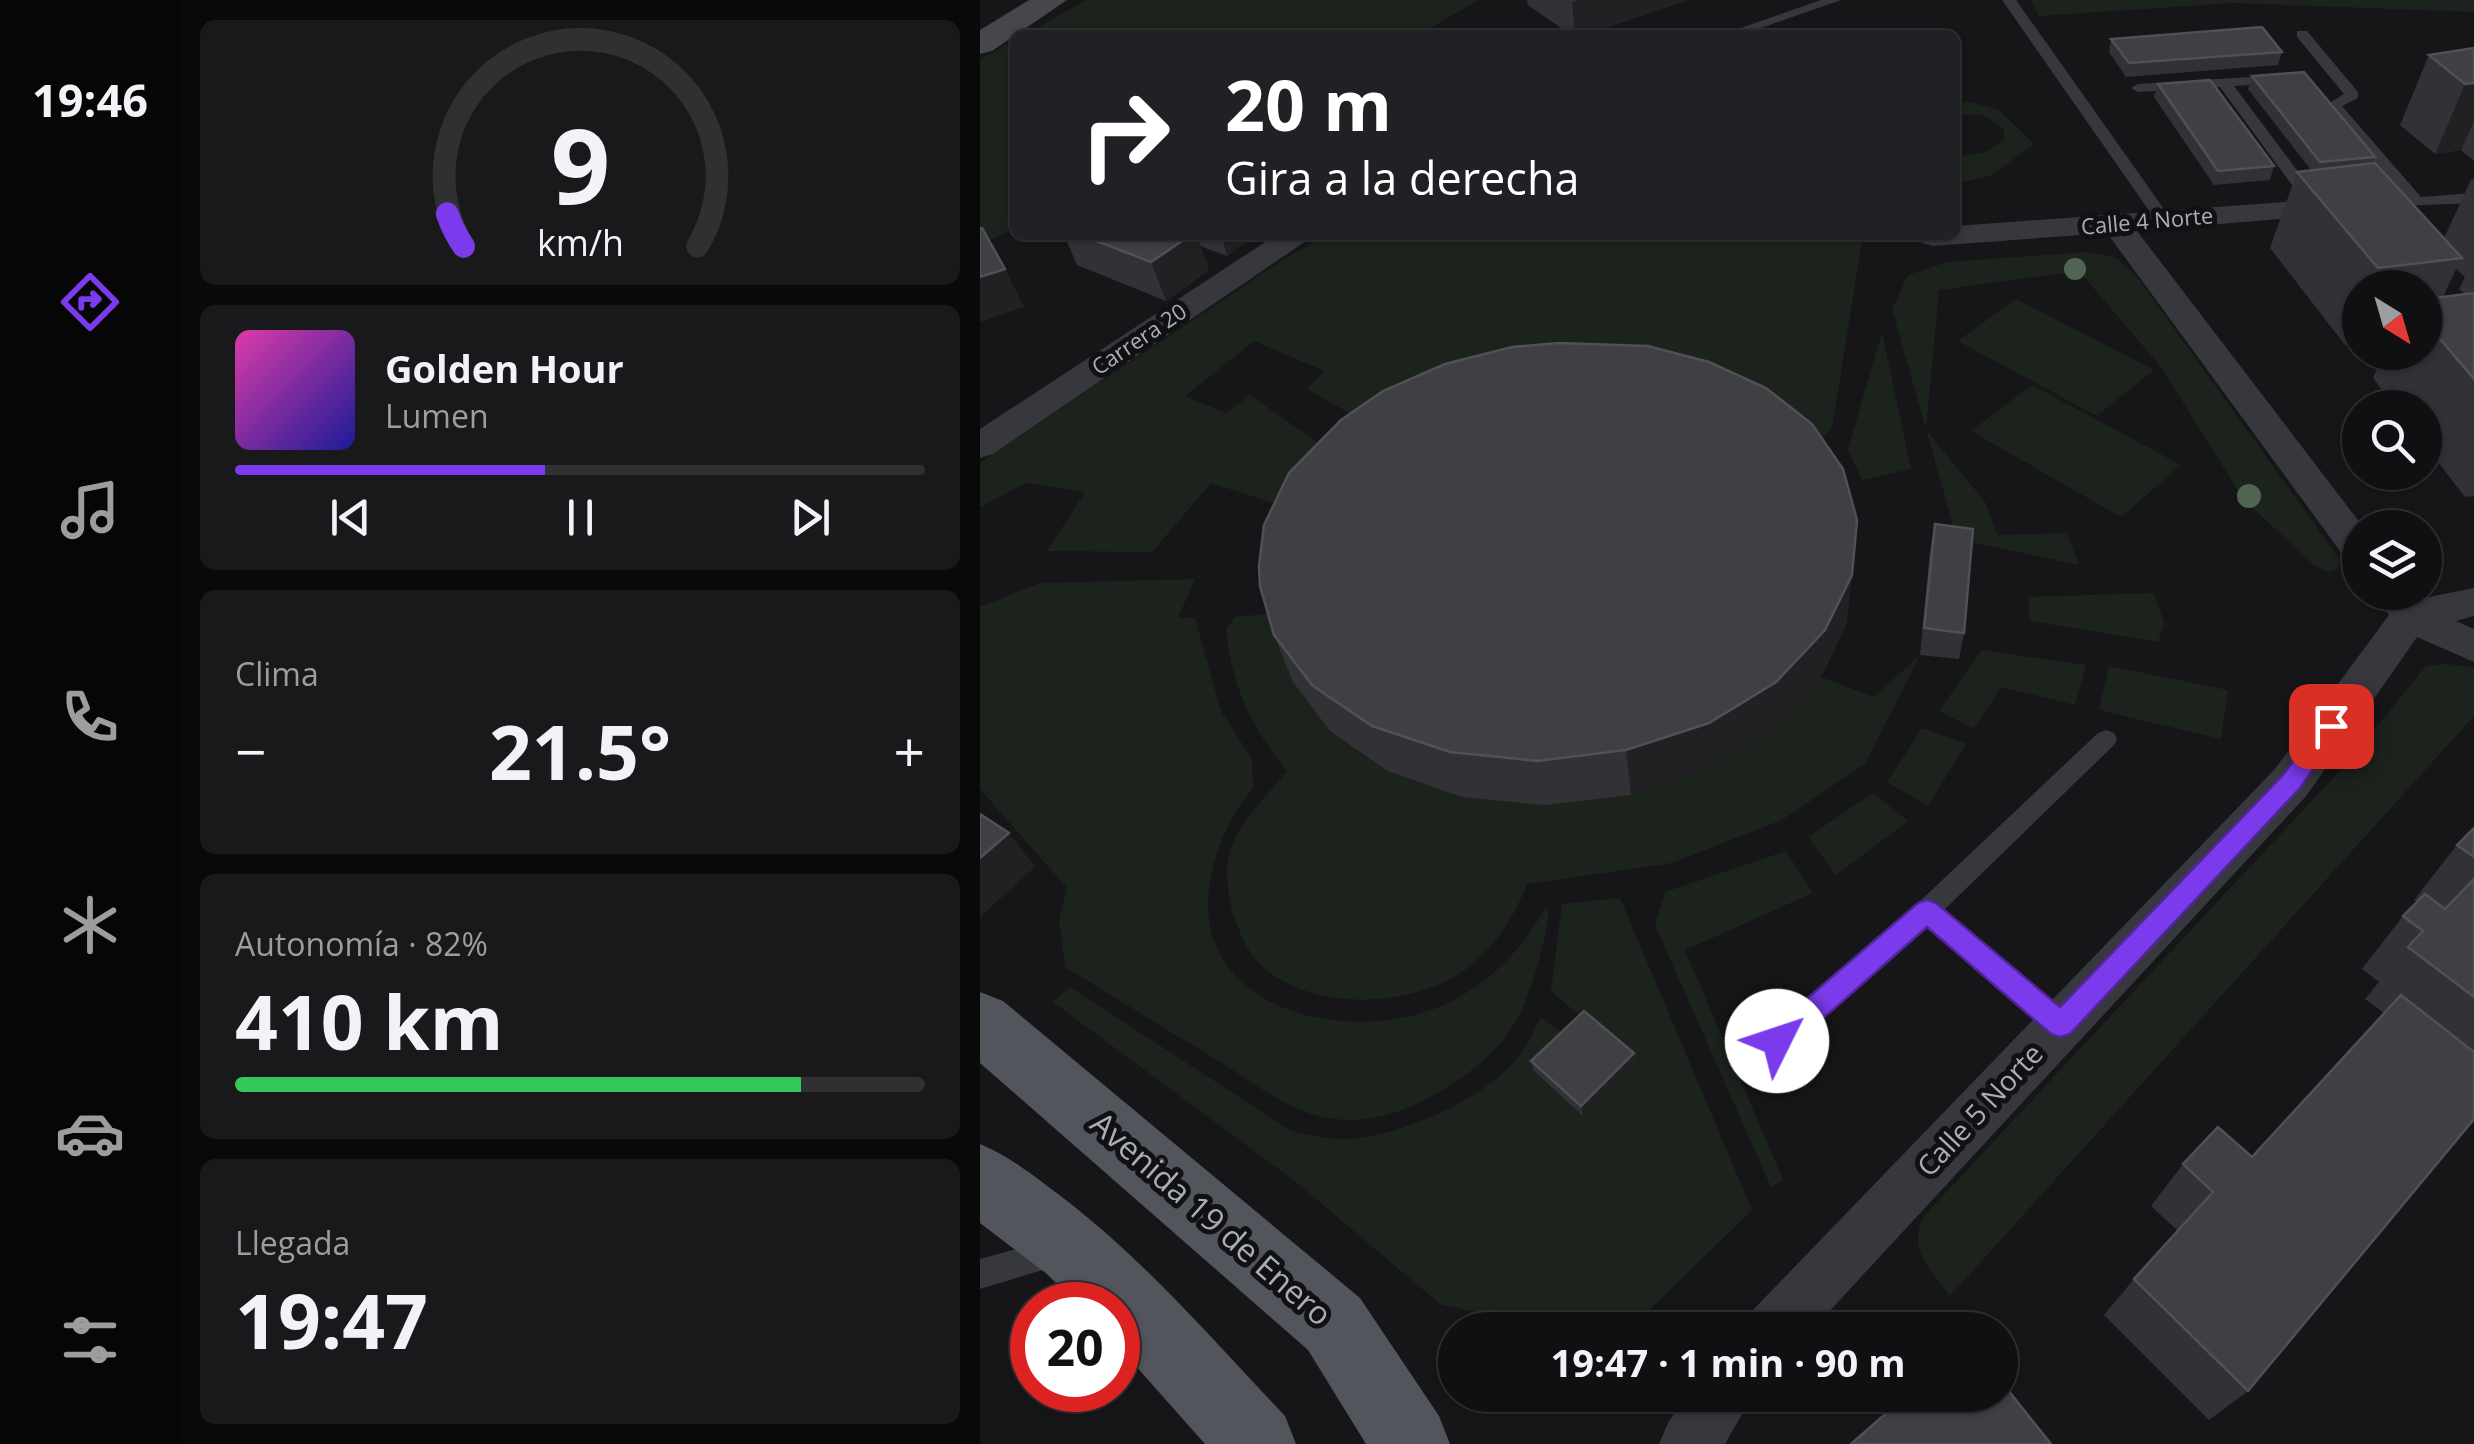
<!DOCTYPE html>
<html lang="es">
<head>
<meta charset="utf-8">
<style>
	body { margin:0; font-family:"Open Sans",sans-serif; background:#19191b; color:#f1f3f6; height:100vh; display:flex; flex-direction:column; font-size:38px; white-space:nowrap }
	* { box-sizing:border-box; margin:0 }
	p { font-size:32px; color:#9c9d9f }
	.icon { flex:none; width:55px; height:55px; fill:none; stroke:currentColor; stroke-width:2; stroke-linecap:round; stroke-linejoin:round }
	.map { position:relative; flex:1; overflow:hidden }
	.details { display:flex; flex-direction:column; gap:20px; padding:20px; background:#09090a; width:800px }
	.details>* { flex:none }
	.guide { position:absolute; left:30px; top:30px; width:950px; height:210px; border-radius:15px; box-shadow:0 2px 8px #0004,0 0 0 2px #303032; background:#202124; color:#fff; overflow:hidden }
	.needle { width:65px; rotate:143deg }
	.tools { position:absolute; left:1362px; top:270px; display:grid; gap:20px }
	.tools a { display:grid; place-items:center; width:100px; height:100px; border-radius:50%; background:#101012; box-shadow:0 2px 8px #0004,0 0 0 2px #303032; font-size:50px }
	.speed { position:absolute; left:30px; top:1282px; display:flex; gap:20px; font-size:50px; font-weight:700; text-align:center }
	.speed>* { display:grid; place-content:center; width:130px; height:130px; border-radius:50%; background:#101012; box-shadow:0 2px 8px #0004,0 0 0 2px #303032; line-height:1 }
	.speed .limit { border:15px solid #d22; background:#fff; color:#111 }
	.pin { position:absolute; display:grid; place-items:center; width:85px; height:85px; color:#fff; margin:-42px; border-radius:20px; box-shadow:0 5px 15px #0006 }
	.me { position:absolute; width:110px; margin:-55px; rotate:49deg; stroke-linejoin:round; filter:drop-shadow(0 0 8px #0008) }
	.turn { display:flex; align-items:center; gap:35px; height:210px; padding:0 50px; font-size:45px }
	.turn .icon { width:130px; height:130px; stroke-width:2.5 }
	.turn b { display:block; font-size:70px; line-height:85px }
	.big { font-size:75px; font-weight:700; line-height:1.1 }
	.details .widget { flex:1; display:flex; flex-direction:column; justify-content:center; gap:15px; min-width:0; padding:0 35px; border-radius:15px; background:#19191b }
	.details .dial { align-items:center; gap:0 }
	.dial svg { height:260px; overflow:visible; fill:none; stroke:#303032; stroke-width:7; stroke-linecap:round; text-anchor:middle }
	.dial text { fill:#f1f3f6; stroke:none }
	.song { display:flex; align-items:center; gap:30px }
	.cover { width:120px; height:120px; border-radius:15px; background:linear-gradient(135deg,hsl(320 70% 55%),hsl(240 70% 35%)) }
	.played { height:10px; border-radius:5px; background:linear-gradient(90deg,#7c3aed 45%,#303032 45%) }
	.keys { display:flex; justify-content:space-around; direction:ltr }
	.heat { display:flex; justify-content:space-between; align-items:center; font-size:55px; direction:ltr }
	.charge { height:15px; border-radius:8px; background:linear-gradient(90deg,#34c759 82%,#303032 0) }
	.trip { position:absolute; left:458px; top:1312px; width:580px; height:100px; border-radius:50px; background:#101012; box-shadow:0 2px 8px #0004,0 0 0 2px #303032; font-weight:700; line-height:100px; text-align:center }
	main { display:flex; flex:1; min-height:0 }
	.dock { display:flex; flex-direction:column; width:180px; justify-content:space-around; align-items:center; background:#060607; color:#9c9d9f }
	.dock .icon { width:70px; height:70px }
	.dock .on { color:#7c3aed }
	.dock b { font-size:45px; color:#f1f3f6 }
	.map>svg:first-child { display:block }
</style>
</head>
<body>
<main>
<nav class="dock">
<b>19:46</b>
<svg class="icon on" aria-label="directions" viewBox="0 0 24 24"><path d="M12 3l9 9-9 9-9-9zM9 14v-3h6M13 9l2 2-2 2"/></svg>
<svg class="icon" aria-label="music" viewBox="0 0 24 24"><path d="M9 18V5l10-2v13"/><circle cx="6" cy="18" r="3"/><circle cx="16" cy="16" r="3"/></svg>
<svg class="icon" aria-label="phone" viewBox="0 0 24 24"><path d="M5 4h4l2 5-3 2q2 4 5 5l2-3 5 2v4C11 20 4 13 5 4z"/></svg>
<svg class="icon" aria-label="climate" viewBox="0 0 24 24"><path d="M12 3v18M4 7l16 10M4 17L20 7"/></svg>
<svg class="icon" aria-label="car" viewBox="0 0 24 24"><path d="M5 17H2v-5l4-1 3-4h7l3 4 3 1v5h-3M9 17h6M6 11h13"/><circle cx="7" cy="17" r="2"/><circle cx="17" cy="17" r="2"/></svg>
<svg class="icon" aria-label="filters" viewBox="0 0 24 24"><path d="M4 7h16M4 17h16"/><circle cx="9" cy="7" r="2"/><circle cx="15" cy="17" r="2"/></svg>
</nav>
<section class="details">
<div class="widget dial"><svg viewBox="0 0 100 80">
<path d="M14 69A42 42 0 1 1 86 69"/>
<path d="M14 69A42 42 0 0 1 9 59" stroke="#7c3aed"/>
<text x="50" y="56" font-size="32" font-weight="700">9</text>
<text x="50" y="72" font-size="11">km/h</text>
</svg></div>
<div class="widget">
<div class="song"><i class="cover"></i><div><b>Golden Hour</b><p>Lumen</p></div></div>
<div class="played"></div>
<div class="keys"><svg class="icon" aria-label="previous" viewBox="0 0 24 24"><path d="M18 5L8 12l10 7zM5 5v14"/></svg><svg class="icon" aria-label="pause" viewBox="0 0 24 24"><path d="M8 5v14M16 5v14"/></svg><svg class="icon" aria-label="next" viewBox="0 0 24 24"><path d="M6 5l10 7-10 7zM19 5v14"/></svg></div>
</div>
<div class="widget"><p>Clima</p>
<div class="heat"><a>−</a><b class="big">21.5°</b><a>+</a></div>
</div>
<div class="widget"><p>Autonomía · 82%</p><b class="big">410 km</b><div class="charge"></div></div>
<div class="widget"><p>Llegada</p><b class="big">19:47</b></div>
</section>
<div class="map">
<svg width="1494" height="1444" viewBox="0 0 1494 1444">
	<rect width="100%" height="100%" fill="#161618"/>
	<!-- green -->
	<path fill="#1c231d" d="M106,0H499L438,35H45Z
		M1051,0H1494V12L1253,3L1059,16Z
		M35,40V228L0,245V60Z
		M991,102L1019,110L1054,144L1012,175L975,184V157L1006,152L1025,139L1023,128L1003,115L975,114V103Z
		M347,235H883L852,428L817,463L415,439L327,389L344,371L274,341L205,396L246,413L270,395L375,469L296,504L231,483L172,552L67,551L105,492L46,483L0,507V463L304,259Z
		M1106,252L1135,257L1155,274L1358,557L1360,565L1354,571H1344L1333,564L1264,500L1181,367L1099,271L959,290L946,430L1005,502L1017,535L1087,533L1099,565L977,539L912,309L928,275L967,262Z
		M1036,299L1174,370L1117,416L978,341Z
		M902,332L931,469L882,480L868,450Z
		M1052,385L1201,465L1141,517L991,431Z
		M215,579L198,618H215L241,711L272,759L273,788C251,814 238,843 231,876C203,1011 373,1050 470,1002C513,980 542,949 566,907L569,918C549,1004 540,1044 459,1092C423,1113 385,1126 343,1117C306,1109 274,1083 242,1063C189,1031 137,999 85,967L79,920L87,888L0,789V607L60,583Z
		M1174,593L1184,623L1178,642L1050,621L1048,597Z
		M298,613L841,677L894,697L940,655L885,764L802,820L692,863L547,884C531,926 501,968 458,985C404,1007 327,1007 282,966C267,953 259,931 253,913C247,894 244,863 252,845C265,815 287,796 307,771C271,727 251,685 246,629L255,617Z
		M1002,650L1106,665L1095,705L1021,687L994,729L959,711Z
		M1467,664L1494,667V716L970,1296C950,1267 927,1252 944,1216L1367,763L1446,666Z
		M1129,666L1248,690L1241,739L1119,710Z
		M942,728L986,744L948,806L907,782Z
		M893,793L928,821L856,875L828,837Z
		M806,851L833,893L705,950L803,1180L791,1187L675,925L685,892Z
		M640,898L772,1210L649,1330L526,1319L460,1304L316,1182L73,1002L90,987L311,1131C329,1135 346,1139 365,1139C417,1138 506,1099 538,1057C548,1046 554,1030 561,1017L589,1038L655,1064L571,991L582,904Z"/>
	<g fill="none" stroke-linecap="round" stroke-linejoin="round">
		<!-- lane -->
		<path fill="#37383d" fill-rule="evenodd" d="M841,0H861L761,35H741Z
			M1022,0H1036L1191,219L1189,222H1177Z
			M1317,31H1327L1378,92V98L1362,106L1441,197L1494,193V203L1419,206V200L1425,198L1346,105L1364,94L1317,37Z
			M1301,75L1306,76V82L1254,86L1337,197V203H1325L1240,87L1158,92L1151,88L1158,84Z
			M1126,730L1134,733L1137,739L1134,745L964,910L1090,1016L1094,1025L1090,1034L1081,1037L1072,1034L947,926L806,1050L797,1053L788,1050L784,1041L788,1032L938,903L1118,733Z
			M79,1237L89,1242L94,1252L89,1262L0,1289V1259Z"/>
		<!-- street -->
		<path fill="#37383d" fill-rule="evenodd" d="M1361,198L1372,201L1376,207L1372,213L1157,231L1384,528H1380V563L1366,559L1127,233L953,246L942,243L938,237L975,235V226Z
			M296,235H335L13,454L0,458V429Z
			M1494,588V616L1476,621L1494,629V662L1437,637L1327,795L832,1330H764L773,1310L1295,769L1409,615L1405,609L1411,599L1425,594L1439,599Z
			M707,1395H773L745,1444H679L688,1423Z"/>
		<!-- secondary -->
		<path fill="#45474d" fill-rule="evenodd" d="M49,0H87L12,51L0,54V30Z"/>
		<!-- primary -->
		<path fill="#53555c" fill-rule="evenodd" d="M0,992L23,1001L380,1298L459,1416L470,1444H386L328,1350L0,1063Z
			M0,1144C29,1156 53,1175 78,1194C163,1258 232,1339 305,1416L316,1444H225L138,1346V1305H98L67,1274L0,1223Z"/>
	</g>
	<!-- trees -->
	<g fill="#506452">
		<circle cx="1095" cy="269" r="11"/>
		<circle cx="1269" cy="496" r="12"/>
	</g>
	<!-- wall -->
	<path fill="#323236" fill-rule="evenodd" d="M547,0H708L605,35H591L548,5Z
		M1131,39L1302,52L1298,65L1146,77L1129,52Z
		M1494,48V161L1481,150L1455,154L1420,125L1449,55Z
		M1272,76L1395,157L1393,163L1464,238L1491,180L1494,179V496L1485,497L1445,445V408H1416L1393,378L1404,352H1445V288H1380V343L1365,345L1290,248L1317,172L1331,170L1268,89ZM1476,269L1485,277L1479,289L1485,294L1463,297Z
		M1178,84L1294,166L1290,180L1234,185L1174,97Z
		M84,235H276L247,256L220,246L229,270L186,301L97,265Z
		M955,524L984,633L979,659L940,655L950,551Z
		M867,623L841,677L794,728L729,768L651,795L565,805L482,797L408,771L350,731L313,682L294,635Z
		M1494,828V1119L1268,1391L1229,1420L1124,1315L1154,1279L1198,1231L1171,1206L1203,1164L1272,1157L1404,1013L1385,999L1399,982L1382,969L1423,916L1437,902L1434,900L1477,845Z
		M654,1053L655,1064L603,1116L554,1071L551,1061Z"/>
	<!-- shaded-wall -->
	<path fill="#212124" d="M599,0H708L605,35H595L592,2Z
		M1494,83V121L1481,150L1455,154L1485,84Z
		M192,235H217L229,270L186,301L171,262Z
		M241,235H276L247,256Z
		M25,269L44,307L0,322V277Z
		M872,575L867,623L841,677L794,728L729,768L651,795L646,750Z
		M29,833L55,867L0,917V858Z
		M654,1053L655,1064L603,1116L601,1106Z"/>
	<!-- building -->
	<path fill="#3f3f44" stroke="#4f5156" stroke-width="2.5" d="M1282,27L1302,52L1149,63L1131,39Z
		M1494,48V83L1485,84L1449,55Z
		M1324,72L1395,157L1340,162L1272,76Z
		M1230,80L1294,166L1238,171L1178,84Z
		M1395,163L1482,258L1398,268L1317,172Z
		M2,228L25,269L0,277V229Z
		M101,235H211L171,262Z
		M1494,293V379L1445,321V299Z
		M579,343L668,346L729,362L786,388L832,424L863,469L877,520L872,575L845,630L796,682L729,723L646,750L557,761L470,752L392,726L332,685L294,635L280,586L279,566L284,525L309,473L361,420L403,391L465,364L532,347Z
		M955,524L993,529L984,633L944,628Z
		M0,814L29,833L0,858Z
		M1494,828V857L1477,845Z
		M1494,879V997L1428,947L1443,931L1423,916L1445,894L1465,909Z
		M1421,995L1494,1052V1119L1268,1391L1154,1279L1233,1192L1203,1164L1238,1127L1272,1157Z
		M604,1011L654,1053L601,1106L551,1061Z
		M1020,1380L1071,1444H871L927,1395H1020Z"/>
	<!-- route -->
	<path fill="#7c3aed" stroke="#51269a" stroke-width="2.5" d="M1351,717L1363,726L1320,788L1090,1034L1080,1037L1071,1034L947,927L807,1050L797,1054L788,1050L784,1041L788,1032L938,903L947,900L956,903L1080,1007L1303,775L1343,720Z"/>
	<g text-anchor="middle" stroke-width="10" stroke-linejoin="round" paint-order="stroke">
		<!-- far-street labels -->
		<g font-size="22" fill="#a8adb8" stroke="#111113">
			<text transform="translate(1167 221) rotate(-5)" y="8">Calle 4 Norte</text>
			<text transform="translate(159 339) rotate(-34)" y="8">Carrera 20</text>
		</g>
		<!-- street labels -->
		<g font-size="28" fill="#a8adb8" stroke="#111113">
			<text transform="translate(1000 1110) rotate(-47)" y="10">Calle 5 Norte</text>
		</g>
		<!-- near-street labels -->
		<g font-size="32" fill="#a8adb8" stroke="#111113">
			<text transform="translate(231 1219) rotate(41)" y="11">Avenida 19 de Enero</text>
		</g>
	</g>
</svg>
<div class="tools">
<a><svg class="needle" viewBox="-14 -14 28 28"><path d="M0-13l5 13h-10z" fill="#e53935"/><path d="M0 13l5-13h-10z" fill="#9c9d9f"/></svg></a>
<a><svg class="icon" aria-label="search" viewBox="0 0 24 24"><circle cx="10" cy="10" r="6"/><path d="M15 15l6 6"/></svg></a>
<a><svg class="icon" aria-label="layers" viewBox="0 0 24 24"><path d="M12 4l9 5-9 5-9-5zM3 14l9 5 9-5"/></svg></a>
</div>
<div class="speed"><div class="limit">20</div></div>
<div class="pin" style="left:1351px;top:726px;background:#d93025"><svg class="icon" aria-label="arrive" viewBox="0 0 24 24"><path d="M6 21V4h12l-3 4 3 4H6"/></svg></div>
<svg class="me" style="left:797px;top:1041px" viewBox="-20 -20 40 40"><circle r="19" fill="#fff"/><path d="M0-13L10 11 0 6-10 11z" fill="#7c3aed"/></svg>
<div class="trip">19:47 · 1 min · 90 m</div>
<div class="guide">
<div class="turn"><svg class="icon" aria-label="right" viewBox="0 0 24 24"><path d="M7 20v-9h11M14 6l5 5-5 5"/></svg><div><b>20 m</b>Gira a la derecha</div></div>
</div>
</div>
</main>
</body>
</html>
